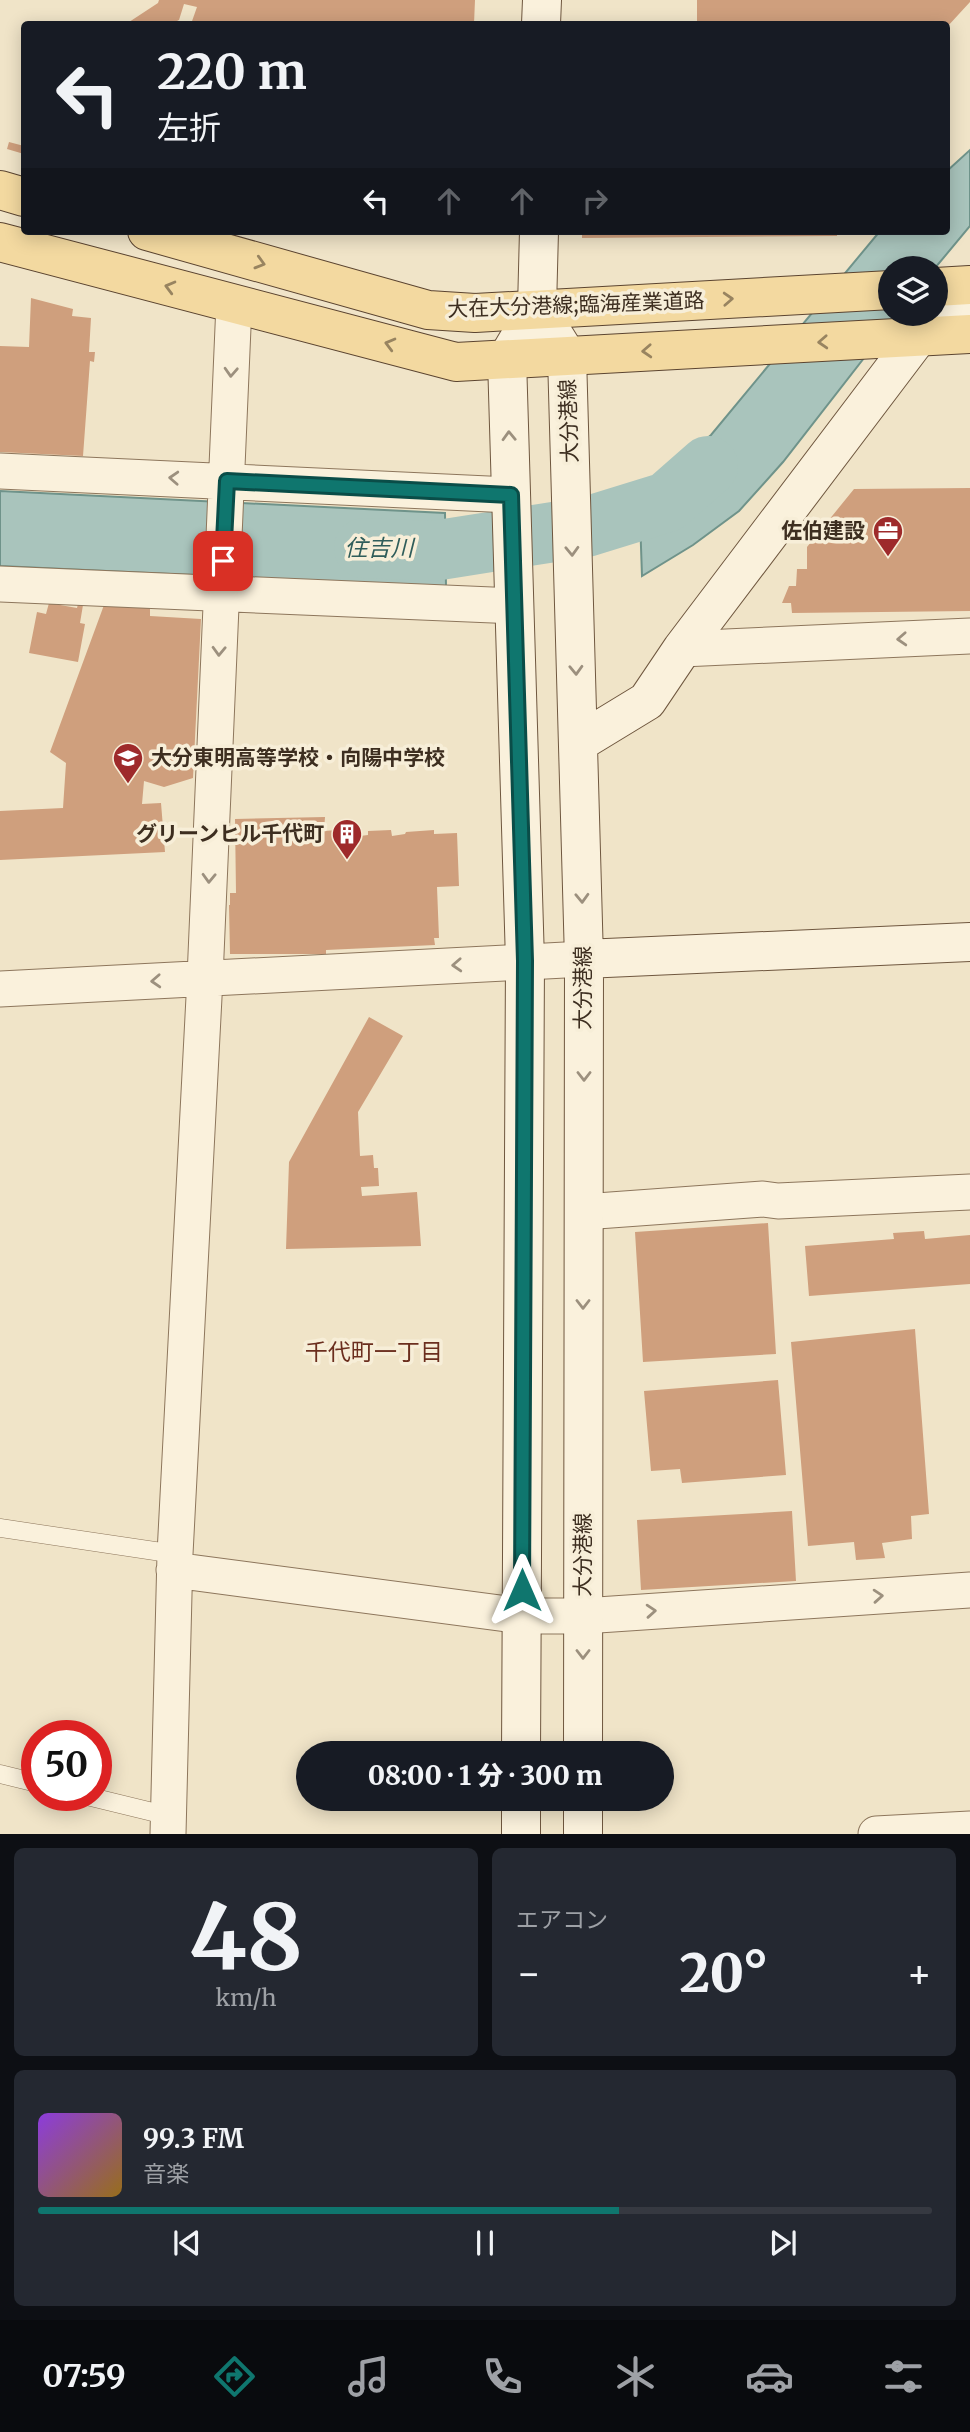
<!DOCTYPE html>
<html lang="ja">
<head>
<meta charset="utf-8">
<style>
	body { margin:0; font-family:Merriweather,"Noto Sans JP",serif; background:#242831; color:#f1f3f6; height:100vh; display:flex; flex-direction:column; font-size:26px; white-space:nowrap }
	* { box-sizing:border-box; margin:0 }
	p { font-size:23px; color:#9ea1a6 }
	.icon { flex:none; width:38px; height:38px; fill:none; stroke:currentColor; stroke-width:2; stroke-linecap:round; stroke-linejoin:round }
	.map { position:relative; height:1834px; overflow:hidden }
	.sheet { display:flex; flex-direction:column; gap:14px; padding:14px; background:#0d0f14; flex:1 }
	.sheet>* { flex:none }
	.top-card { position:absolute; left:21px; top:21px; width:929px; height:214px; border-radius:7px; box-shadow:0 4px 18px #0003; background:#171b24; color:#f1f3f6; overflow:hidden }
	.tools { position:absolute; left:878px; top:256px; display:grid; gap:14px }
	.tools a { display:grid; place-items:center; width:70px; height:70px; border-radius:50%; background:#171b24; box-shadow:0 4px 18px #0003; font-size:35px }
	.speed { position:absolute; left:21px; top:1720px; display:flex; gap:14px; font-size:35px; font-weight:700; text-align:center }
	.speed>* { display:grid; place-content:center; width:91px; height:91px; border-radius:50%; background:#171b24; box-shadow:0 4px 18px #0003; line-height:1 }
	.speed .limit { border:10px solid #d22; background:#fff; color:#111 }
	.pin { position:absolute; display:grid; place-items:center; width:60px; height:60px; color:#fff; margin:-30px; border-radius:14px; box-shadow:0 4px 10px #0006 }
	.me { position:absolute; width:77px; margin:-38px; rotate:0deg; stroke-linejoin:round; filter:drop-shadow(0 0 5px #0008) }
	.turn { display:flex; align-items:center; gap:24px; height:147px; padding:0 21px; font-size:32px }
	.turn .icon { width:91px; height:91px; stroke-width:2.5 }
	.turn b { display:block; font-size:49px; line-height:60px }
	.lanes { display:flex; align-items:center; height:66px; padding:0 21px; background:#0003; justify-content:center; gap:35px; direction:ltr }
	.lanes .off { opacity:.35 }
	.big { font-size:52px; font-weight:800; line-height:1.1 }
	.sheet .card { flex:1; display:flex; flex-direction:column; justify-content:center; gap:10px; min-width:0; padding:0 24px; border-radius:10px; background:#242831 }
	.sheet .dial { align-items:center; gap:0 }
	.dial b { font-size:91px; line-height:1 }
	.song { display:flex; align-items:center; gap:21px }
	.cover { width:84px; height:84px; border-radius:10px; background:linear-gradient(135deg,hsl(270 70% 55%),hsl(40 70% 35%)) }
	.played { height:7px; border-radius:4px; background:linear-gradient(90deg,#0f766e 65%,#363941 65%) }
	.keys { display:flex; justify-content:space-around; direction:ltr }
	.heat { display:flex; justify-content:space-between; align-items:center; font-size:38px; direction:ltr }
	.sheet .tiles { flex:1; display:grid; gap:14px; grid-template-columns:1fr 1fr }
	.card:last-child { grid-column:span 2 }
	.trip { position:absolute; left:296px; top:1741px; width:378px; height:70px; border-radius:35px; background:#171b24; box-shadow:0 4px 18px #0003; font-weight:800; line-height:70px; text-align:center }
	.tabs { display:flex; height:112px; justify-content:space-around; align-items:center; background:#090b0e; color:#9ea1a6 }
	.tabs .icon { width:49px; height:49px }
	.tabs .active { color:#0f766e }
	.tabs b { font-size:32px; color:#f1f3f6 }
	.map>svg:first-child { display:block }
</style>
</head>
<body>
<div class="map">
<svg width="970" height="1834" viewBox="0 0 970 1834">
	<rect width="100%" height="100%" fill="#f0e4c8"/>
	<!-- water -->
	<path fill="#a9c4bc" stroke="#6f938a" stroke-width="2" d="M970,150V226L935,268H891V313H899L783,462L739,511L693,545L642,576L639,489L673,467L711,435L880,231H947V171Z
		M0,491L445,513L446,587L0,566Z"/>
	<g fill="none" stroke-linecap="round" stroke-linejoin="round">
		<!-- river -->
		<path stroke="#a9c4bc" stroke-width="60" d="M364,548L433,551L586,527L667,502L708,466"/>
	</g>
	<!-- building -->
	<path fill="#cf9f7d" d="M159,0H475L474,24H191L197,7L184,4L179,20L171,24H126L158,3Z
		M697,0H970V2L947,27V24H697Z
		M9,142L24,146V154L7,149Z
		M582,231H837V236L582,238Z
		M31,298L73,309L72,316L91,318L89,352H95L94,362L90,361L83,456L0,452V346L29,347Z
		M970,488V611L792,613L791,603H782L789,586H796L797,569H807V547L854,489Z
		M49,603L77,608L78,604L83,605L80,623L85,624L78,662L29,653L37,612L46,614Z
		M104,605L150,606V616L201,619L193,778L164,787L144,781L142,804L161,803L165,852L0,860V811L63,808L66,763L50,752Z
		M325,817L324,831L351,829L352,837L368,835V831L391,830L392,836L405,834L406,832L434,830V834L457,833L459,886L437,887L439,938H434L435,945L326,950V954H230L229,905H230V893H236L235,819Z
		M369,1017L403,1036L358,1112L360,1156L373,1155L374,1168H378L379,1186L361,1187L362,1196L417,1192L421,1246L286,1249L289,1162Z
		M768,1223L776,1354L643,1362L635,1232Z
		M924,1231L925,1239L970,1235V1284L809,1296L805,1246L894,1239L893,1233Z
		M915,1329L929,1514L911,1516L912,1539L882,1543L885,1558L856,1560L854,1542L808,1546L791,1342Z
		M778,1380L786,1475L682,1483L680,1469L651,1471L644,1391Z
		M792,1511L796,1581L641,1590L637,1520Z"/>
	<g fill="none" stroke-linecap="round" stroke-linejoin="round">
		<!-- lane casing -->
		<g stroke="#8d765c" stroke-width="19">
			<path id="lane" d="M0,1528L175,1554
				M0,1774L37,1783
				M87,1796L169,1816"/>
		</g>
		<!-- street casing -->
		<g stroke="#8d765c" stroke-width="37">
			<path id="street" d="M918,337L970,298
				M0,471L511,495
				M0,584L514,606
				M682,649L970,636
				M0,989L584,959
				M583,1212L763,1199L778,1201L970,1192
				M174,1570L522,1616H583L970,1590
				M168,1834L175,1554L205,978L234,304
				M876,1834L970,1829"/>
		</g>
		<!-- secondary casing -->
		<g stroke="#6f573f" stroke-width="40">
			<path id="secondary" d="M541,24L542,0
				M539,231L537,308L567,356L584,959L583,1754
				M578,743L647,701L682,649L918,337
				M584,959L970,942
				M521,1754L525,961L507,359L537,308
				M521,1834V1799
				M583,1834V1799"/>
		</g>
		<!-- primary casing -->
		<g stroke="#5b4430" stroke-width="40">
			<path id="primary" d="M0,190L24,197
				M147,231L428,310L475,313L891,290
				M0,242L456,362L970,334
				M936,287L970,285"/>
		</g>
		<!-- lane -->
		<use href="#lane" stroke="#faf1dc" stroke-width="18"/>
		<!-- street -->
		<use href="#street" stroke="#faf1dc" stroke-width="35"/>
		<!-- secondary -->
		<use href="#secondary" stroke="#faf1dc" stroke-width="38"/>
		<!-- primary -->
		<use href="#primary" stroke="#f3d9a0" stroke-width="38"/>
	</g>
	<!-- one-way arrows -->
	<defs><path id="oneway-chevron" d="M-2-3.5L2.5 0L-2 3.5" fill="none" stroke-width="1.6" stroke-linecap="round" stroke-linejoin="round" transform="scale(1.75)"/></defs>
	<g stroke="#988460">
		<use href="#oneway-chevron" transform="translate(260 263) rotate(16)"/>
		<use href="#oneway-chevron" transform="translate(170 287) rotate(-165)"/>
		<use href="#oneway-chevron" transform="translate(728 299) rotate(-3)"/>
		<use href="#oneway-chevron" transform="translate(823 342) rotate(177)"/>
		<use href="#oneway-chevron" transform="translate(390 344) rotate(-165)"/>
		<use href="#oneway-chevron" transform="translate(647 351) rotate(177)"/>
	</g>
	<g stroke="#9c907e">
		<use href="#oneway-chevron" transform="translate(231 372) rotate(93)"/>
		<use href="#oneway-chevron" transform="translate(509 436) rotate(-92)"/>
		<use href="#oneway-chevron" transform="translate(174 478) rotate(-177)"/>
		<use href="#oneway-chevron" transform="translate(572 551) rotate(88)"/>
		<use href="#oneway-chevron" transform="translate(902 639) rotate(177)"/>
		<use href="#oneway-chevron" transform="translate(219 651) rotate(92)"/>
		<use href="#oneway-chevron" transform="translate(576 670) rotate(88)"/>
		<use href="#oneway-chevron" transform="translate(209 878) rotate(92)"/>
		<use href="#oneway-chevron" transform="translate(582 898) rotate(88)"/>
		<use href="#oneway-chevron" transform="translate(457 965) rotate(177)"/>
		<use href="#oneway-chevron" transform="translate(156 981) rotate(177)"/>
		<use href="#oneway-chevron" transform="translate(584 1076) rotate(90)"/>
		<use href="#oneway-chevron" transform="translate(583 1304) rotate(90)"/>
		<use href="#oneway-chevron" transform="translate(878 1596) rotate(-4)"/>
		<use href="#oneway-chevron" transform="translate(651 1611) rotate(-4)"/>
		<use href="#oneway-chevron" transform="translate(583 1654) rotate(90)"/>
	</g>
	<g fill="none" stroke-linecap="round" stroke-linejoin="round">
		<!-- route casing -->
		<g stroke="#0a4d48" stroke-width="18">
			<path id="route" d="M223,561L227,481L511,495L525,961L522,1590"/>
		</g>
		<!-- route -->
		<use href="#route" stroke="#0f766e" stroke-width="12"/>
	</g>
	<!-- icons -->
	<defs>
		<g id="office-pin" transform="scale(1.575)"><path d="M0 17L-7.5 6A9.5 9.5 0 1 1 7.5 6Z" fill="#9e2a2b" stroke="#f7eed8"/><path d="M-6-3h4V-5.5h4V-3h4V5H-6ZM-1-4.5V-3h2v-1.5ZM-6 0V1H6V0Z" fill="#fff"/></g>
		<g id="school-pin" transform="scale(1.575)"><path d="M0 17L-7.5 6A9.5 9.5 0 1 1 7.5 6Z" fill="#9e2a2b" stroke="#f7eed8"/><path d="M0-5L7-2L0 1L-7-2ZM-4 1L0 2.5L4 1V4Q0 6-4 4Z" fill="#fff"/></g>
		<g id="building-pin" transform="scale(1.575)"><path d="M0 17L-7.5 6A9.5 9.5 0 1 1 7.5 6Z" fill="#9e2a2b" stroke="#f7eed8"/><path d="M-4-6H4V6H1V3H-1V6H-4ZM-2.5-4.3h1.7v1.8h-1.7ZM.8-4.3h1.7v1.8H.8ZM-2.5-1h1.7V.8h-1.7ZM.8-1h1.7V.8H.8Z" fill="#fff"/></g>
	</defs>
	<g fill-rule="evenodd">
		<use href="#office-pin" x="888" y="531"/>
		<use href="#school-pin" x="128" y="758"/>
		<use href="#building-pin" x="347" y="834"/>
	</g>
	<g text-anchor="middle" stroke-width="7" stroke-linejoin="round" paint-order="stroke">
		<!-- street labels -->
		<g font-size="21" fill="#3d2e20" stroke="#f7eed8">
			<text transform="translate(576 305) rotate(-2)" y="7">大在大分港線;臨海産業道路</text>
			<text transform="translate(569 421) rotate(-92)" y="7">大分港線</text>
			<text transform="translate(583 988) rotate(-90)" y="7">大分港線</text>
			<text transform="translate(583 1555) rotate(-90)" y="7">大分港線</text>
		</g>
		<!-- poi labels -->
		<g font-size="21" font-weight="bold" fill="#3d2e20" stroke="#f7eed8" text-anchor="end">
			<text x="865" y="538">佐伯建設</text>
			<text x="151" y="765" text-anchor="start">大分東明高等学校・向陽中学校</text>
			<text x="324" y="841">グリーンヒル千代町</text>
		</g>
		<!-- water labels -->
		<g font-size="23" font-style="italic" fill="#2f5d5a" stroke="#f7eed8">
			<text x="379" y="556">住吉川</text>
		</g>
		<!-- neighbourhood labels -->
		<g font-size="23" fill="#6b2e1e" stroke="#f7eed8">
			<text x="374" y="1360">千代町一丁目</text>
		</g>
	</g>
</svg>
<div class="tools">
<a><svg class="icon" aria-label="layers" viewBox="0 0 24 24"><path d="M12 4l9 5-9 5-9-5zM3 14l9 5 9-5"/></svg></a>
</div>
<div class="speed"><div class="limit">50</div></div>
<div class="pin" style="left:223px;top:561px;background:#d93025"><svg class="icon" aria-label="arrive" viewBox="0 0 24 24"><path d="M6 21V4h12l-3 4 3 4H6"/></svg></div>
<svg class="me" style="left:522px;top:1590px" viewBox="-20 -20 40 40"><path d="M0-17L14 15 0 8-14 15z" fill="#0f766e" stroke="#fff" stroke-width="4"/></svg>
<div class="trip">08:00 · 1 分 · 300 m</div>
<div class="top-card">
<div class="turn"><svg class="icon" aria-label="left" viewBox="0 0 24 24"><path d="M17 20v-9H6M10 6l-5 5 5 5"/></svg><div><b>220 m</b>左折</div></div>
<div class="lanes"><svg class="icon" aria-label="left" viewBox="0 0 24 24"><path d="M17 20v-9H6M10 6l-5 5 5 5"/></svg><svg class="icon off" aria-label="ahead" viewBox="0 0 24 24"><path d="M12 20V5M6 11l6-6 6 6"/></svg><svg class="icon off" aria-label="ahead" viewBox="0 0 24 24"><path d="M12 20V5M6 11l6-6 6 6"/></svg><svg class="icon off" aria-label="right" viewBox="0 0 24 24"><path d="M7 20v-9h11M14 6l5 5-5 5"/></svg></div>
</div>
</div>
<section class="sheet">
<div class="tiles">
<div class="card dial"><b>48</b><p>km/h</p></div>
<div class="card"><p>エアコン</p>
<div class="heat"><a>−</a><b class="big">20°</b><a>+</a></div>
</div>
<div class="card">
<div class="song"><i class="cover"></i><div><b>99.3 FM</b><p>音楽</p></div></div>
<div class="played"></div>
<div class="keys"><svg class="icon" aria-label="previous" viewBox="0 0 24 24"><path d="M18 5L8 12l10 7zM5 5v14"/></svg><svg class="icon" aria-label="pause" viewBox="0 0 24 24"><path d="M8 5v14M16 5v14"/></svg><svg class="icon" aria-label="next" viewBox="0 0 24 24"><path d="M6 5l10 7-10 7zM19 5v14"/></svg></div>
</div>
</div>
</section>
<nav class="tabs">
<b>07:59</b>
<svg class="icon active" aria-label="directions" viewBox="0 0 24 24"><path d="M12 3l9 9-9 9-9-9zM9 14v-3h6M13 9l2 2-2 2"/></svg>
<svg class="icon" aria-label="music" viewBox="0 0 24 24"><path d="M9 18V5l10-2v13"/><circle cx="6" cy="18" r="3"/><circle cx="16" cy="16" r="3"/></svg>
<svg class="icon" aria-label="phone" viewBox="0 0 24 24"><path d="M5 4h4l2 5-3 2q2 4 5 5l2-3 5 2v4C11 20 4 13 5 4z"/></svg>
<svg class="icon" aria-label="climate" viewBox="0 0 24 24"><path d="M12 3v18M4 7l16 10M4 17L20 7"/></svg>
<svg class="icon" aria-label="car" viewBox="0 0 24 24"><path d="M5 17H2v-5l4-1 3-4h7l3 4 3 1v5h-3M9 17h6M6 11h13"/><circle cx="7" cy="17" r="2"/><circle cx="17" cy="17" r="2"/></svg>
<svg class="icon" aria-label="filters" viewBox="0 0 24 24"><path d="M4 7h16M4 17h16"/><circle cx="9" cy="7" r="2"/><circle cx="15" cy="17" r="2"/></svg>
</nav>
</body>
</html>
